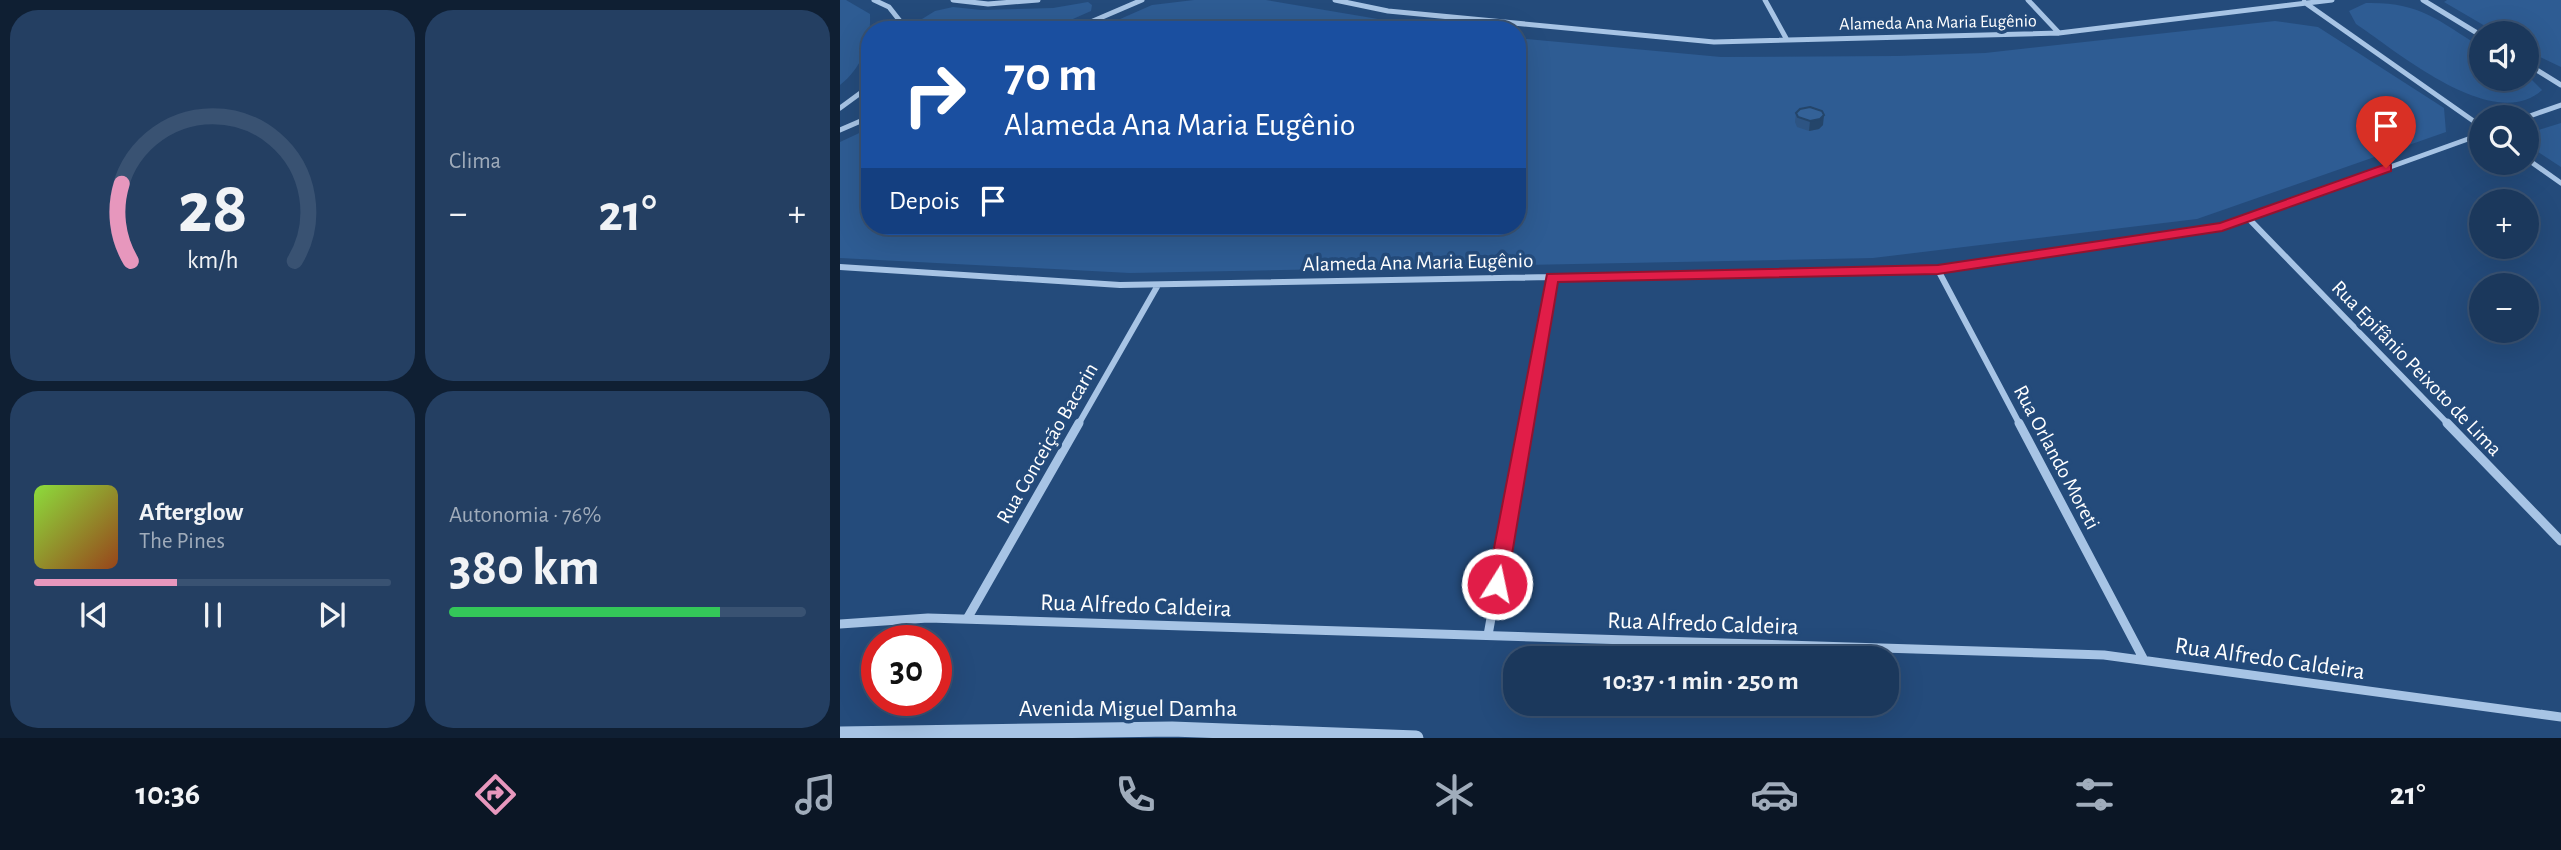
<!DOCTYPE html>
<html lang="pt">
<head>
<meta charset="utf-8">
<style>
	body { margin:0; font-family:"Alegreya Sans",sans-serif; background:#243f62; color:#f1f3f6; height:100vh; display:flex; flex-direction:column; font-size:26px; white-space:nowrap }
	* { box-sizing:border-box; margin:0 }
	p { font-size:23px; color:#a0acbb }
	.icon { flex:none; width:38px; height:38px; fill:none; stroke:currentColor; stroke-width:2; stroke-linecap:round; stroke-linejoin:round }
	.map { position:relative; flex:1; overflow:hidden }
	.sheet { display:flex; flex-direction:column; gap:10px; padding:10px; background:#0f1f33; width:840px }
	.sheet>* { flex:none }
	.guide { position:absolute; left:21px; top:21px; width:665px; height:214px; border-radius:28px; box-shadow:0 7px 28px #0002,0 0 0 2px #395272; background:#1a4fa0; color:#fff; overflow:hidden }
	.tools { position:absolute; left:1629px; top:21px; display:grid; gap:14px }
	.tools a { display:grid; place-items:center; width:70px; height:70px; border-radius:50%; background:#1b385c; box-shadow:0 7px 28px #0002,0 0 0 2px #395272; font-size:35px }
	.speed { position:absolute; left:21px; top:625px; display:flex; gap:14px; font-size:35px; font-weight:700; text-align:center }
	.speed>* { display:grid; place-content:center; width:91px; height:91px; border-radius:50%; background:#1b385c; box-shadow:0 7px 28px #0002,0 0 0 2px #395272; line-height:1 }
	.speed .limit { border:10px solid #d22; background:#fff; color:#111 }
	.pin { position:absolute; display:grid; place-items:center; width:60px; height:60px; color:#fff; margin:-72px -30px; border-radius:50% 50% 50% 0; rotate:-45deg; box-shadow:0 0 7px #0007 }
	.pin .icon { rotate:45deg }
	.me { position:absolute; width:77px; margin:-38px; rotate:10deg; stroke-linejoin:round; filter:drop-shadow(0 0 5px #0008) }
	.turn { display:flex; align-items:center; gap:24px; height:147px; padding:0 28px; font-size:32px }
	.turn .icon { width:91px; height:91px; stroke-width:2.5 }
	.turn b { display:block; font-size:49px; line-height:60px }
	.then { display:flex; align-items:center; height:66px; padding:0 28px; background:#0003; gap:14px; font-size:26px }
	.big { font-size:52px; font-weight:600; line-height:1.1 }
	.sheet .tile { flex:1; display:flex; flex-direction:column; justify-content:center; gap:10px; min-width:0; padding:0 24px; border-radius:28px; background:#243f62 }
	.sheet .dial { align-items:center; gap:0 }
	.dial svg { height:182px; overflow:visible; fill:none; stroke:#395272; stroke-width:7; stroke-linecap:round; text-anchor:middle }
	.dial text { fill:#f1f3f6; stroke:none }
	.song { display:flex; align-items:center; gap:21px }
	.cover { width:84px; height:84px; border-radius:10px; background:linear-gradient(135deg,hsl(90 70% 55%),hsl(20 70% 35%)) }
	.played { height:7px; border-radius:4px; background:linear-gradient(90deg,#e797bd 40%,#395272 40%) }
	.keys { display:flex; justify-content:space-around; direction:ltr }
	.heat { display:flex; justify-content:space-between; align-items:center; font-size:38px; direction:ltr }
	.charge { height:10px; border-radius:5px; background:linear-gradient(90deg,#34c759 76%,#395272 0) }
	.sheet .tiles { flex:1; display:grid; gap:10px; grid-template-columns:repeat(2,1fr) }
	.trip { position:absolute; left:663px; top:646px; width:396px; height:70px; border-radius:28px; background:#1b385c; box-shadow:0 7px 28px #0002,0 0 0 2px #395272; font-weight:600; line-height:70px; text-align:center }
	.menu { display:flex; height:112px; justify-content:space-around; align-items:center; background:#0b1625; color:#a0acbb }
	.menu .icon { width:49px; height:49px }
	.menu .on { color:#e797bd }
	.menu b { font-size:32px; color:#f1f3f6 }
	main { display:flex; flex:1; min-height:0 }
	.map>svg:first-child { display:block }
</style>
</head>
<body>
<main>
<section class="sheet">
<div class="tiles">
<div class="tile dial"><svg viewBox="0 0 100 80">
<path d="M14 69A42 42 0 1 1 86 69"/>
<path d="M14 69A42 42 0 0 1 10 35" stroke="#e797bd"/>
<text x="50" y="56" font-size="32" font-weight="700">28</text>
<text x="50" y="72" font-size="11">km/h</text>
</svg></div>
<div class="tile"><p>Clima</p>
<div class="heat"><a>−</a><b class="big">21°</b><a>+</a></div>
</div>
<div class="tile">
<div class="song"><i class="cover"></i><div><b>Afterglow</b><p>The Pines</p></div></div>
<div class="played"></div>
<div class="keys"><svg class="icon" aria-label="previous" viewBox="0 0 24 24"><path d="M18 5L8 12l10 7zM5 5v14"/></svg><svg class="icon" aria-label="pause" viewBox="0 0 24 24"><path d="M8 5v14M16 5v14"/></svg><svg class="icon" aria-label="next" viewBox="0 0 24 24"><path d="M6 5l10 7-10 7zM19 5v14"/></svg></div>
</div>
<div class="tile"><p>Autonomia · 76%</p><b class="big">380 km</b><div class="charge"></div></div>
</div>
</section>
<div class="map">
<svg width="1721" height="738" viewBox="0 0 1721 738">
	<rect width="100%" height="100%" fill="#244b7b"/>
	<!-- green -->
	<path fill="#2e5c93" d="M0,0H6L30,14C31,41 23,67 0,85Z
		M354,0H426L603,30H255L312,5Z
		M1607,0H1721V67L1687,51V33H1657L1604,2Z
		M248,2L252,5L251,11L208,30H81L82,19L95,11L113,7L141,10L213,8Z
		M1526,3C1581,2 1597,20 1641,47L1642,79H1687V75L1702,90C1654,134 1558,52 1516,24L1509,11Z
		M1435,21L1478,27L1604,108L1606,132L1357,219L1033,258L290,273L0,258V142L30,128V226H677V38L881,57L1057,56L1145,53Z
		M1721,123V167L1698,152L1692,132Z"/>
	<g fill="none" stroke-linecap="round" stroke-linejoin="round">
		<!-- minor-far2 -->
		<path stroke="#a7c4e5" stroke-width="5" d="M34,0L49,7L60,21L58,30
			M113,0L148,4L198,0
			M495,0L548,11L874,42L1219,33L1492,0
			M925,0L947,40
			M1188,0L1219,33
			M1583,0L1642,36
			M1464,2L1642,127
			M232,30L302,0
			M1687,64L1721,85
			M0,108L30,86
			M1687,117L1721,105
			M0,130L30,117
			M1687,159L1721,183
			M1500,185L1642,134"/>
		<!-- minor-far1 -->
		<path stroke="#a7c4e5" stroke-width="6" d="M1408,218L1609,425
			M0,267L280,285L1098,270L1382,227L1504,183
			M1098,270L1180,425
			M238,425L318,285
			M685,425L712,277"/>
		<!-- minor -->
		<path stroke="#a7c4e5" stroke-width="9" d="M1179,423L1304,660
			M1607,423L1721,541
			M127,619L239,423
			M0,624L88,618L1264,655L1721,717
			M648,635L686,423"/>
		<!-- tertiary -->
		<path stroke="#a7c4e5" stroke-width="15" d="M0,734L332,729L576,738"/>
	</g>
	<!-- wall -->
	<path fill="#2d5483" d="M956,113L983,125L979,129L969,131L957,127L955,122Z"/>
	<!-- shaded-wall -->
	<path fill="#24456a" d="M984,115L983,125L979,129L969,131L970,121Z"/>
	<!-- building -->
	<path fill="#346298" stroke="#24456a" stroke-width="2" d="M970,107L982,111L984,115L980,119L970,121L958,117L956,113L960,109Z"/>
	<!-- route -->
	<path fill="#e11d48" stroke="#92132f" stroke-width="2" d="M1546,164L1551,165V171L1382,231L1098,274L718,282L667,584L664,590L657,593L650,590L647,584L707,274L1098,265L1380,223Z"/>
	<g text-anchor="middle" stroke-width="7" stroke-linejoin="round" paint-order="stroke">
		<!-- far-street labels -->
		<g font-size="18" fill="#fff" stroke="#244b7b">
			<text transform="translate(1098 22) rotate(-1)" y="6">Alameda Ana Maria Eugênio</text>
		</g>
		<!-- street labels -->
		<g font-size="21" fill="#fff" stroke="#244b7b">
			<text transform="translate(578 262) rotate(-1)" y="7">Alameda Ana Maria Eugênio</text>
			<text transform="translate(1577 368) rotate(46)" y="7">Rua Epifânio Peixoto de Lima</text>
			<text transform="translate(207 443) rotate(-60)" y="7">Rua Conceição Bacarin</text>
			<text transform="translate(1217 457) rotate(62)" y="7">Rua Orlando Moreti</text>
		</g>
		<!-- near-street labels -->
		<g font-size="24" fill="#fff" stroke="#244b7b">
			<text transform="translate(296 605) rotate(2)" y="8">Rua Alfredo Caldeira</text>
			<text transform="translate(863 623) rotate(2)" y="8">Rua Alfredo Caldeira</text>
			<text transform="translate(1430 658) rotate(8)" y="8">Rua Alfredo Caldeira</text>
			<text x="288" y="716">Avenida Miguel Damha</text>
		</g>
	</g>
</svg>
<div class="tools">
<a><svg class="icon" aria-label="sound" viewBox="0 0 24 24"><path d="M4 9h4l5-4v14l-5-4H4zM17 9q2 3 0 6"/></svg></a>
<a><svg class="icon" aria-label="search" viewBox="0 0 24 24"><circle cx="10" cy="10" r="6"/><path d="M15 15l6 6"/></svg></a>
<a>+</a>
<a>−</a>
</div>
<div class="speed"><div class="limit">30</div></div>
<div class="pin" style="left:1546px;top:168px;background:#d93025"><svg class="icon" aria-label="arrive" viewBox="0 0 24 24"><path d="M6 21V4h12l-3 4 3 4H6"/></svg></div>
<svg class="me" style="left:657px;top:584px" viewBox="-20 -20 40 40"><circle r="17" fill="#e11d48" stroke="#fff" stroke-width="3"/><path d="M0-11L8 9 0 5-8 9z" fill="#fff"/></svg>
<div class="trip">10:37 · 1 min · 250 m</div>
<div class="guide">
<div class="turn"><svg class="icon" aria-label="right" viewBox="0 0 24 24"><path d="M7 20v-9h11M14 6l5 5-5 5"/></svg><div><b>70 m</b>Alameda Ana Maria Eugênio</div></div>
<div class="then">Depois<svg class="icon" aria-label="arrive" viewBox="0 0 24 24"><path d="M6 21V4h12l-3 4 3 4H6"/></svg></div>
</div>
</div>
</main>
<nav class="menu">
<b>10:36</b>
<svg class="icon on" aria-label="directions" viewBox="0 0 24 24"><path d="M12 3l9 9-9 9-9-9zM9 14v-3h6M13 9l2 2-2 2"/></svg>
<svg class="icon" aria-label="music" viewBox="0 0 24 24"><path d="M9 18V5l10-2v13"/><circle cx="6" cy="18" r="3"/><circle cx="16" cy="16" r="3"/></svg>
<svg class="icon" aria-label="phone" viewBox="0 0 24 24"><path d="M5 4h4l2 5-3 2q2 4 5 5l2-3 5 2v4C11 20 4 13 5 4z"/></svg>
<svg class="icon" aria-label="climate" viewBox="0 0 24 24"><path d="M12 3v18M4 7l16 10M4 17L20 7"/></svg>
<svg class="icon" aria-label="car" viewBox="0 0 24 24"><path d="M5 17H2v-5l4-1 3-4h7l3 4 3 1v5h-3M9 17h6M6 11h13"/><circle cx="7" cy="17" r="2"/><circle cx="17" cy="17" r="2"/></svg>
<svg class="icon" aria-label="filters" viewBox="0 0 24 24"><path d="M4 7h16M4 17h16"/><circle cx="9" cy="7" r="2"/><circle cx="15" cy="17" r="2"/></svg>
<b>21°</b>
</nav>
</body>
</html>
